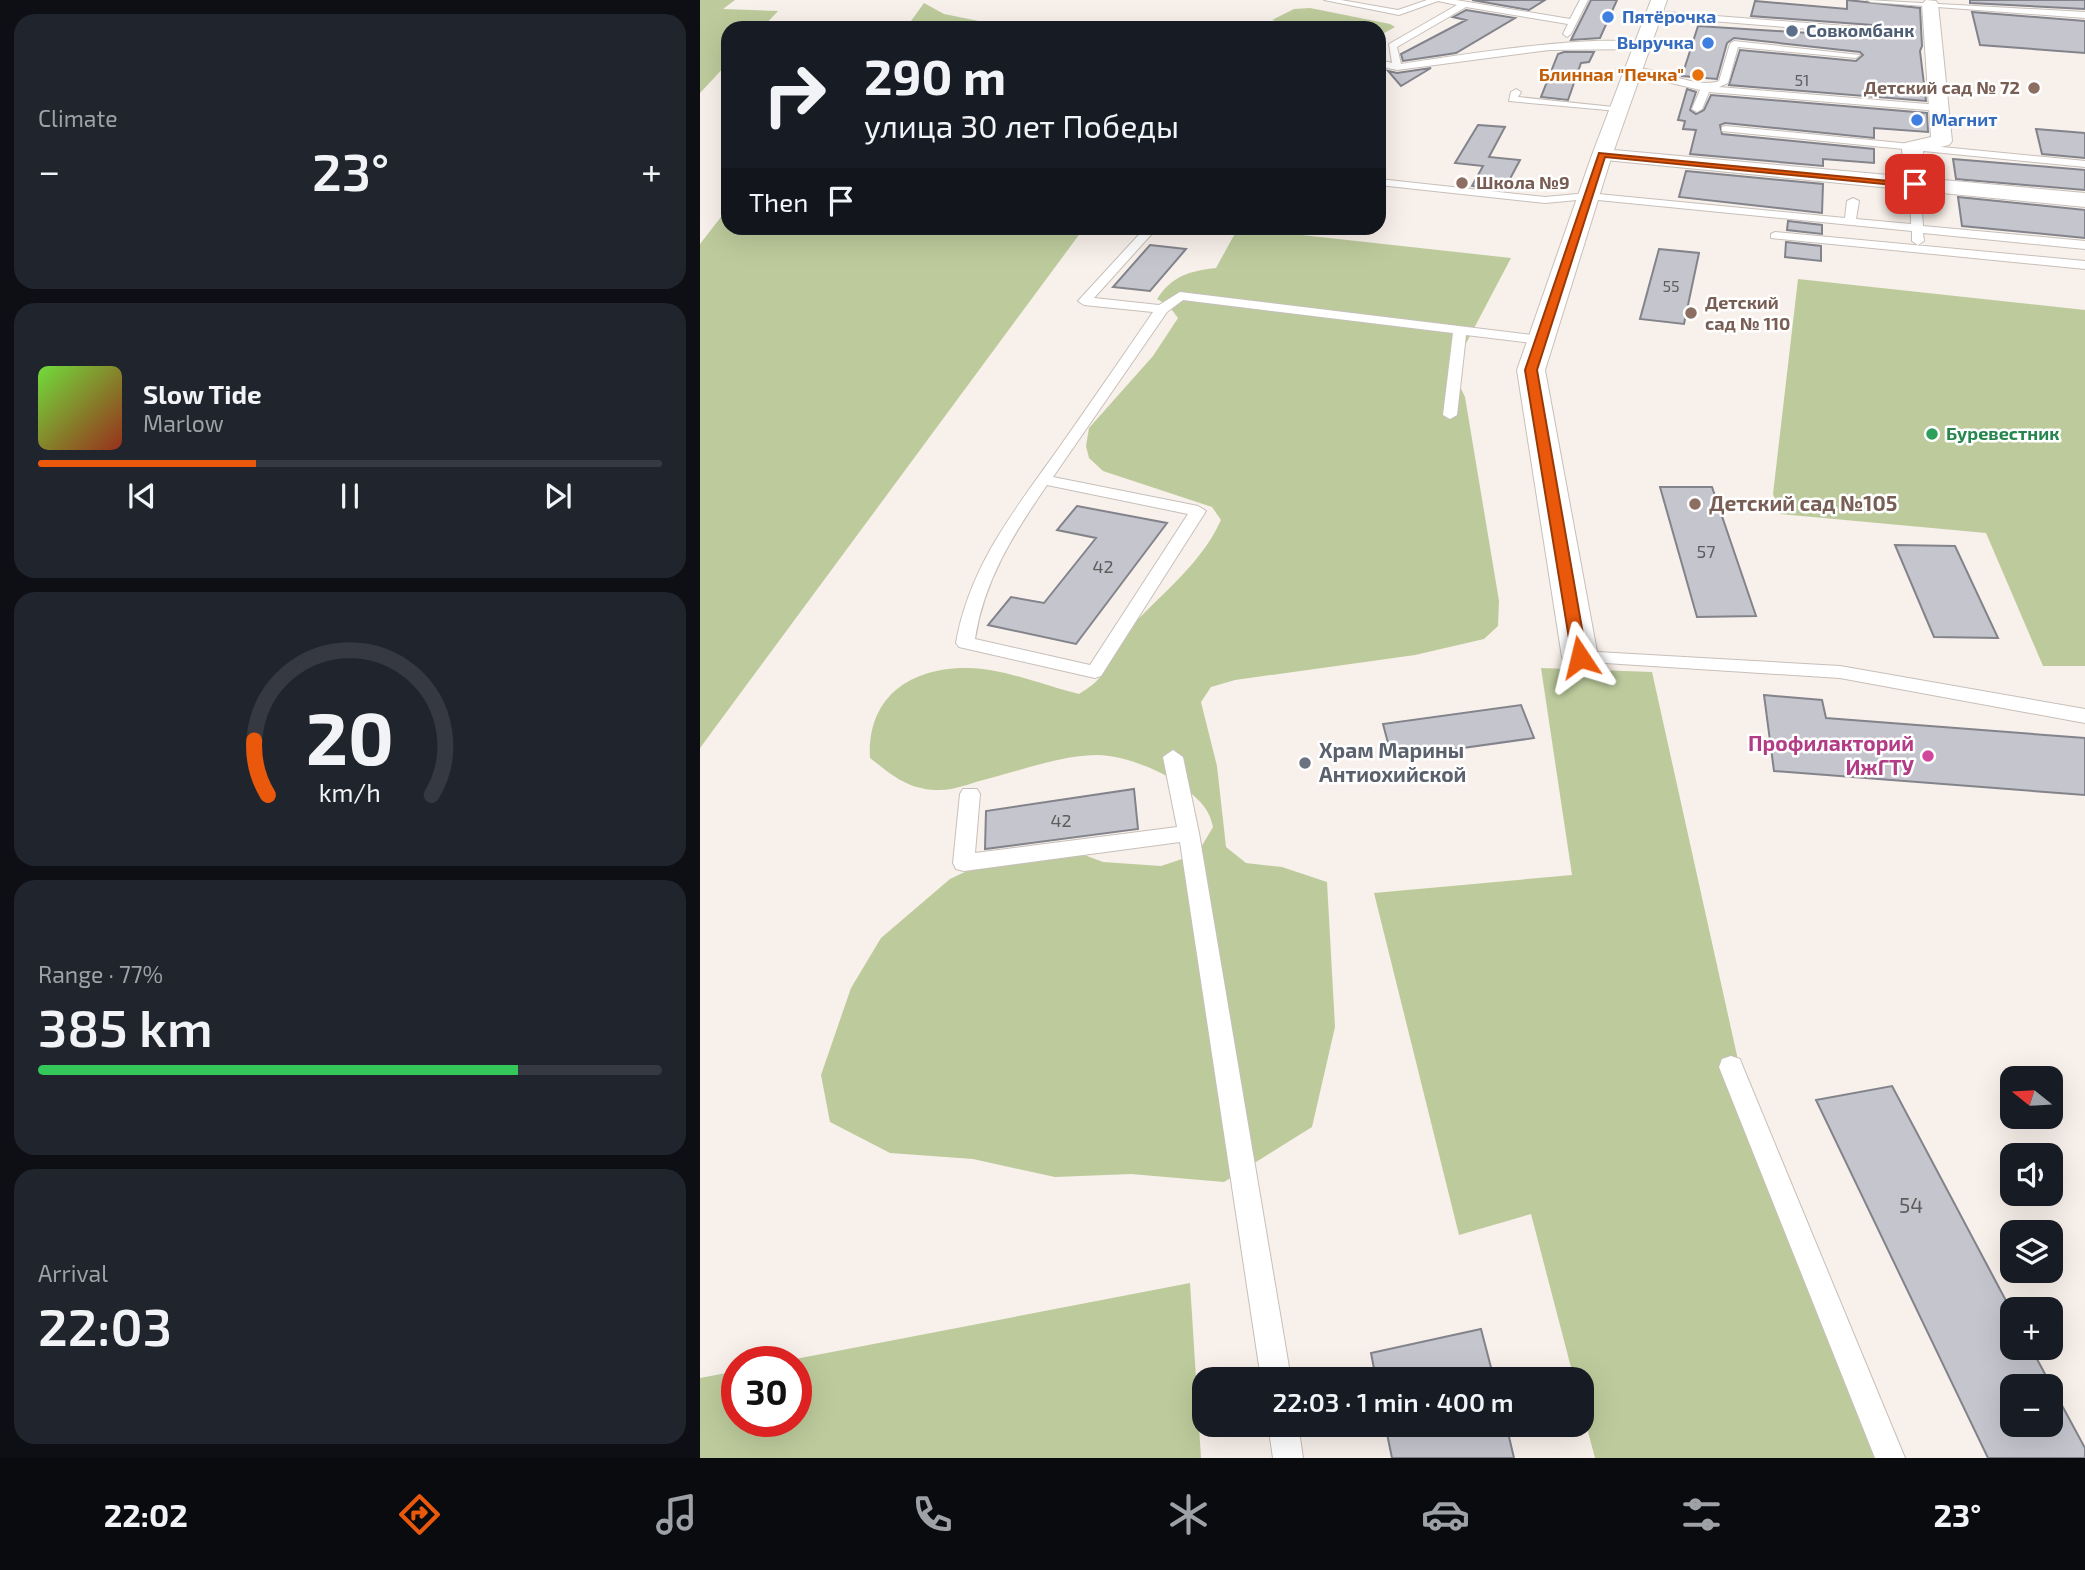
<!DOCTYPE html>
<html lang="en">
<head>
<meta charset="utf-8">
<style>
	body { margin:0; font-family:"Exo 2",sans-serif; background:#20242c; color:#f1f3f6; height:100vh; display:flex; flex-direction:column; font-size:26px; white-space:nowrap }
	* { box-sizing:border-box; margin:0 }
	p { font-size:23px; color:#9ea1a6 }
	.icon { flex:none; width:38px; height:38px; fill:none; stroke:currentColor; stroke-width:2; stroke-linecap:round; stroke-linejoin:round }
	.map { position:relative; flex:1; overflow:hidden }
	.panel { display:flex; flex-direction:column; gap:14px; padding:14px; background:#0d0f14; width:700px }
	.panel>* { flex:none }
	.hud { position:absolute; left:21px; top:21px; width:665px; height:214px; border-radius:21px; box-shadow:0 7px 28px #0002; background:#171b24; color:#f1f3f6; overflow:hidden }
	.needle { width:46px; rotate:288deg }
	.fabs { position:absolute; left:1300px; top:1066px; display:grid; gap:14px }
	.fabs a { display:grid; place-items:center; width:63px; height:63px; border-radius:14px; background:#171b24; box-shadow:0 7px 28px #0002; font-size:35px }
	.speed { position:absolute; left:21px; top:1346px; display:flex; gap:14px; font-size:35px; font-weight:700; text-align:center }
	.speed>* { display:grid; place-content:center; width:91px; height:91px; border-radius:50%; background:#171b24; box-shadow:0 7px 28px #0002; line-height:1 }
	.speed .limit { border:10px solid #d22; background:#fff; color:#111 }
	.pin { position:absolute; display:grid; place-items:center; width:60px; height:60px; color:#fff; margin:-30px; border-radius:14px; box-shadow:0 4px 10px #0006 }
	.me { position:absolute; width:77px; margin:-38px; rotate:350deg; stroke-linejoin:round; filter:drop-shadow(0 0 5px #0008) }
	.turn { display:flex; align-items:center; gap:24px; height:147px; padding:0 28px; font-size:32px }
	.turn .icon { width:91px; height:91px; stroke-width:2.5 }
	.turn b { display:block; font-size:49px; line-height:60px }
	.then { display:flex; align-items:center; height:66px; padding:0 28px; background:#0003; gap:14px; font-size:26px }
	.big { font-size:52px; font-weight:600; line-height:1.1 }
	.panel .widget { flex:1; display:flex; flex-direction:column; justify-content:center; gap:10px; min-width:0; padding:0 24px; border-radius:21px; background:#20242c }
	.panel .dial { align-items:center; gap:0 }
	.dial svg { height:182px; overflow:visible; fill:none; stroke:#363941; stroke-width:7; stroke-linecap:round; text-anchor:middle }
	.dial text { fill:#f1f3f6; stroke:none }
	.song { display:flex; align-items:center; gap:21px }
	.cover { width:84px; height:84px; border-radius:10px; background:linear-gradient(135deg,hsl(100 70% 55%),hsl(10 70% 35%)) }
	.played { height:7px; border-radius:4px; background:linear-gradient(90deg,#ea580c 35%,#363941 35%) }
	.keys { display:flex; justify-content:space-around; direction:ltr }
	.heat { display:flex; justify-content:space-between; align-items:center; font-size:38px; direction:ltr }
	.charge { height:10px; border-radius:5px; background:linear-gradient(90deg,#34c759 77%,#363941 0) }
	.trip { position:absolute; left:492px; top:1367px; width:402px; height:70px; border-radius:21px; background:#171b24; box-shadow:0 7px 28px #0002; font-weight:600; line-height:70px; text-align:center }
	.dock { display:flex; height:112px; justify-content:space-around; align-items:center; background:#090b0e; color:#9ea1a6 }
	.dock .icon { width:49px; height:49px }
	.dock .active { color:#ea580c }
	.dock b { font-size:32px; color:#f1f3f6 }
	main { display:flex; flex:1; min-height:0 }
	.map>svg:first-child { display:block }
</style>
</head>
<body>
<main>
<section class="panel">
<div class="widget"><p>Climate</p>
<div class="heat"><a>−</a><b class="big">23°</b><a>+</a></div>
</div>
<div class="widget">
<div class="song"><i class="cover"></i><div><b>Slow Tide</b><p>Marlow</p></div></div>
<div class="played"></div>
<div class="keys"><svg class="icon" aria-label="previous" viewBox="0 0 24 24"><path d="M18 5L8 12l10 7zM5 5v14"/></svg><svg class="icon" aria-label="pause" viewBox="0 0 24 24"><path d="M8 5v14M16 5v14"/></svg><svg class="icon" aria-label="next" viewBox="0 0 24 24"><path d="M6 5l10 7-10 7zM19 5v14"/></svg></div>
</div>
<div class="widget dial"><svg viewBox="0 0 100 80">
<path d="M14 69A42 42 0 1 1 86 69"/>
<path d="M14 69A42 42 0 0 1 8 45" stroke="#ea580c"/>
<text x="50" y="56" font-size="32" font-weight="700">20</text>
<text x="50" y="72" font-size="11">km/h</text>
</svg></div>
<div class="widget"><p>Range · 77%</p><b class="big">385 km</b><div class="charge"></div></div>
<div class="widget"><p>Arrival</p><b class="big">22:03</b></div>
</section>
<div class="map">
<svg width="1385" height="1458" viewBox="0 0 1385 1458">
	<rect width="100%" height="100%" fill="#f8f0ea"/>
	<!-- green -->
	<path fill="#bdcb9c" d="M0,0H35L23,9L78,11L62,28H28V63L0,93Z
		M224,3L244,14L313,28H206Z
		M610,8L690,24L695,27L679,36V28H603L572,20L594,9Z
		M28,208V228H384L0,748V244Z
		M538,228L811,258L752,370L765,397L799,601L798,626L784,639L715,655L535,680L511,687L501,702L517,766L526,847L546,863L582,867L627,882L635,1027L612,1127L524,1182L431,1174L355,1177L273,1159L190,1153L130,1122L121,1075L151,988L181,938L250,879L284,863L371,850L403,862L461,866L497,854L513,827C509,807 498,799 482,786C464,771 422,755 398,755C362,755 322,770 287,779C270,783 254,791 236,790C207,789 192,775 170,758C167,697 210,667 269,668C302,668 345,686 379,694C414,673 397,669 416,644C450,601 498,571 521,520L512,507L403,471L389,458L386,446L389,428L453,356L478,318L469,306L457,299C472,276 489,271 516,268Z
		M1098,279L1385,310V666H1343L1286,533L1080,514L1073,494Z
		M841,668L952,672L1040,1069L1203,1458H895L882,1409V1379H874L831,1214L759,1235L674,893L872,875Z
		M490,1283L501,1458H0V1378L37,1371V1421H96V1362L85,1361Z"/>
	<!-- building -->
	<path fill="#c5c5ce" stroke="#83838b" stroke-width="2" fill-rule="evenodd" d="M772,0H845L829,10Z
		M891,0H917L900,38L871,40Z
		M1147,0L1220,8L1222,46L1220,51L1226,101L1029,85L1040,50L1156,61L1163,55L1160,52L1034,38L1027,43L1017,79L982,76L998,26L1172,37L1178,33L1172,25L1051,16L1055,1L1147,9Z
		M1270,0H1385V9L1270,3Z
		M766,10L815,18L756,53L703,61L701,54L766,20L753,17Z
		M1272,12L1385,21V53L1280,45Z
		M864,52H894L889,62L881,63L868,100L841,97L858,54Z
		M731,68L701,86L688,71L697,73Z
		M987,89L996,92L990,110L996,114L1004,110L1011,95L1227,113L1228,132L1174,128V138L1025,123L1020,125L1022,134L1174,149V163L1123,159V166L990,154L996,130L983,129L985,121L978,120Z
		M778,125L805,127L789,157L820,160L804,190L772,186L783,166L755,163Z
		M1336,129L1385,133V158L1342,154Z
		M1253,159L1385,170V190L1256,179Z
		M986,171L1123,184L1122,213L979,197Z
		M1258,197L1385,210V238L1262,226Z
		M1088,221L1122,225V234L1087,230Z
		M1086,242L1121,246V261L1085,257Z
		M450,245L486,249L450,291L413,287Z
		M959,249L999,253L984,324L940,319Z
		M960,487H1012L1056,616L997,617Z
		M377,506L467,523L376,644L288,625L311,597L344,603L396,538L357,530Z
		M1195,545L1255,546L1298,638L1234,637Z
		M1064,695L1122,700L1126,718L1385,738V795L1074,771Z
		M821,705L834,738L692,758L683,724Z
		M434,789L438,829L285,849L286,811Z
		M1192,1086L1312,1312V1348H1331L1385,1448V1458H1288L1116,1100ZM1312,1386H1351V1424H1312Z
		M781,1329L794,1379H676L671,1353Z
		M685,1424H806L814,1458H692Z"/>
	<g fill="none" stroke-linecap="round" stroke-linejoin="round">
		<!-- lane casing -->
		<g stroke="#c7bfb9" stroke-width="2">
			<path id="lane" d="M624,0H641L698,10L727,0H756L870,19L880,0H888L871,34L867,37L863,34L868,24L766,7L697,47L701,64C742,58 917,29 945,46L941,49L849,50L697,70L679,66V60L692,63L689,44L757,5L738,1L699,15Z
				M1167,0L1385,12V18L1171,2Z
				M952,11L1172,28L1176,31L1172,34L949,16Z
				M507,24L516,26L517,28H503Z
				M1034,41L1160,55L1156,58L1038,47L1028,83L1019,87L1239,105L1244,108L1239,111L1009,92L1002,109L997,112L992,109L1000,90L926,72C948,59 990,91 1019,81L1030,44Z
				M816,89L821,92L818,97L923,108L918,111L809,101L811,92Z
				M1026,126L1385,161V167L1022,131V127Z
				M679,179L845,197L888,193L1145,218L1147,201L1153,198L1159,201L1156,219L1211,224L1210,184L1215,181L1220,184L1223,226L1385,241V249L1223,233L1224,241L1218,245L1212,241V231L888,199L845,203L679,185Z
				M445,228H457L394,298L459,305L480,292L841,336L848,340L841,344L766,335L757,415L750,419L743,415L753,333L483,300L467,312L353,477L498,506L506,511L401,676L395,678L259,647L256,643C269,568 313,512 356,452C389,405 421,359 453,312L384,305L378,301ZM347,485L488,514L390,665L275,639C284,580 314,533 347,485Z
				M1075,232L1385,261V269L1071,238V234Z
				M880,651L1140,666L1385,709V723L1140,678L874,661L871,657Z
				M473,750L483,757L499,833L591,1379H561L480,842L264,871L256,869L253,863L260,794L263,789H277L280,794L275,853L477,827L463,757Z
				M1031,1056L1040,1059L1043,1067L1205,1458H1175L1019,1067L1022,1059Z
				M568,1424H598L603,1458H573Z"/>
		</g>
		<!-- street casing -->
		<g stroke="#c7bfb9" stroke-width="2">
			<path id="street" d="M1226,0L1236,1L1238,4L1252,141L1249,145L1223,151L1226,184L1215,191L1204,184L1202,147L1205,143L1231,137L1222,4Z
				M902,149L912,155L845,370L898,657L893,665L880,669L867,665L862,657L817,370L892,155Z"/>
		</g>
		<!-- secondary casing -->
		<g stroke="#c7bfb9" stroke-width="2">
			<path id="secondary" d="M951,0H967L914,150L1385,193V207L895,159L892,155Z"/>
		</g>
		<!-- lane -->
		<use href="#lane" fill="#fff" fill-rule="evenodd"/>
		<!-- street -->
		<use href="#street" fill="#fff" fill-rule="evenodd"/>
		<!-- secondary -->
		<use href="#secondary" fill="#fff" fill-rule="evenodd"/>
	</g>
	<!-- route -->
	<path fill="#ea580c" stroke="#983908" stroke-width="2" d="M899,153L1220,184L1215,187L905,157L837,370L887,657L880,662L872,657L825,370Z"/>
	<!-- markers -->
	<g fill="#3f7fe0" stroke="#fff" stroke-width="2.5">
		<circle cx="908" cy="17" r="7"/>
		<circle cx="1008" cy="43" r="7"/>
		<circle cx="1217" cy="120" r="7"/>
	</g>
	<circle fill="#5c6f8a" stroke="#fff" stroke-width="2.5" cx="1092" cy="31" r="7"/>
	<circle fill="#e8710a" stroke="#fff" stroke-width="2.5" cx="998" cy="75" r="7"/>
	<g fill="#8d6e63" stroke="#fff" stroke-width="2.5">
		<circle cx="1334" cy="88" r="7"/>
		<circle cx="762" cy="183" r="7"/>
		<circle cx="991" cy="313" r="7"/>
		<circle cx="995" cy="504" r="7"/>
	</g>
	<circle fill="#2e9e5b" stroke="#fff" stroke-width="2.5" cx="1232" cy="434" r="7"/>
	<circle fill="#d1479c" stroke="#fff" stroke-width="2.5" cx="1228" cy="756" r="7"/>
	<circle fill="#6b7280" stroke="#fff" stroke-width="2.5" cx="605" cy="763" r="7"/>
	<g text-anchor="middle" stroke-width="5" stroke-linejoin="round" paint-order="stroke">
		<!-- far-number labels -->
		<g font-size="16" fill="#5e5c5c">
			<text x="1102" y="86">51</text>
			<text x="971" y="292">55</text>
		</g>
		<!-- far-shop labels -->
		<g font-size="18" font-weight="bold" fill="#366cbe" stroke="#fff" text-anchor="start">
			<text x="922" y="23">Пятёрочка</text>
			<text x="994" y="49" text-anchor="end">Выручка</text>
			<text x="1231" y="126">Магнит</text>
		</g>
		<!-- far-service labels -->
		<g font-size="18" font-weight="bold" fill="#4e5e75" stroke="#fff" text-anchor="start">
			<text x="1106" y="37">Совкомбанк</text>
		</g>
		<!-- far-food labels -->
		<g font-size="18" font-weight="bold" fill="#c56008" stroke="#fff" text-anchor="end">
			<text x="984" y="81">Блинная "Печка"</text>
		</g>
		<!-- far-education labels -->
		<g font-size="18" font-weight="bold" fill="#785e54" stroke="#fff" text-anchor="start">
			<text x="1320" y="94" text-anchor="end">Детский сад № 72</text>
			<text x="776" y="189">Школа №9</text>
			<text x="1005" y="309">Детский<tspan x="1005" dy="21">сад № 110</tspan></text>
		</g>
		<!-- far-leisure labels -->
		<g font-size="18" font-weight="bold" fill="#27864d" stroke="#fff" text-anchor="start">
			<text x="1246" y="440">Буревестник</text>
		</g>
		<!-- number labels -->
		<g font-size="18" fill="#5e5c5c">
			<text x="1006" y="558">57</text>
			<text x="403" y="573">42</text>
			<text x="361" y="827">42</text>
		</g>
		<!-- education labels -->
		<g font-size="21" font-weight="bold" fill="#785e54" stroke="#fff" text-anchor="start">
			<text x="1009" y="511">Детский сад №105</text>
		</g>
		<!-- hotel labels -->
		<g font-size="21" font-weight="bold" fill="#b23c85" stroke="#fff" text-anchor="end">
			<text x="1214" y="751">Профилакторий<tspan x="1214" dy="24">ИжГТУ</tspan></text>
		</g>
		<!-- worship labels -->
		<g font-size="21" font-weight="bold" fill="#5b616d" stroke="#fff" text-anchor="start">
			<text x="619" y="758">Храм Марины<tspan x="619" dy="24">Антиохийской</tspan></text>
		</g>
		<!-- near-number labels -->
		<g font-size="21" fill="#5e5c5c">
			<text x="1211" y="1213">54</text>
		</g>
	</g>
</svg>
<div class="fabs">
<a><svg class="needle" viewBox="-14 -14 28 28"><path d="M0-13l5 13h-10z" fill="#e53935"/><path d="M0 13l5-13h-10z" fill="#9ea1a6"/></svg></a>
<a><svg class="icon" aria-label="sound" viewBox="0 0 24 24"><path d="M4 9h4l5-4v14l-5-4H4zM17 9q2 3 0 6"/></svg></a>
<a><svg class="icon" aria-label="layers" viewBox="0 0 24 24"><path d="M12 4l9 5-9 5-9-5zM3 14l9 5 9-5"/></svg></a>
<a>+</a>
<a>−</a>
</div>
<div class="speed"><div class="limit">30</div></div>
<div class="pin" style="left:1215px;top:184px;background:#d93025"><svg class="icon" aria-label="arrive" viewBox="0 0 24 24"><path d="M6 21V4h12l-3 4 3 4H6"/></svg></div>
<svg class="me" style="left:880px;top:657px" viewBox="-20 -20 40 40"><path d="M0-17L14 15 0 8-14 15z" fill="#ea580c" stroke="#fff" stroke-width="4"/></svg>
<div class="trip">22:03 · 1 min · 400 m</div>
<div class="hud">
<div class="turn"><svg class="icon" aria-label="right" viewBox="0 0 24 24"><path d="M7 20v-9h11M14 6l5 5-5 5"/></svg><div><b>290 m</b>улица 30 лет Победы</div></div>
<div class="then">Then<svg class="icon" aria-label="arrive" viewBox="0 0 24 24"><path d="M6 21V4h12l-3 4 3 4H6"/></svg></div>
</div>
</div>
</main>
<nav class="dock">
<b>22:02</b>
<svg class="icon active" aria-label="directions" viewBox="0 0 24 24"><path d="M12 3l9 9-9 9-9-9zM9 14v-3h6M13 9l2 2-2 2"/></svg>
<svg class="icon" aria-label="music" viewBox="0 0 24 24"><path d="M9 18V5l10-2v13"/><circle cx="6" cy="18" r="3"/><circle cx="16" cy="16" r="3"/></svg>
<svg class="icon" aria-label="phone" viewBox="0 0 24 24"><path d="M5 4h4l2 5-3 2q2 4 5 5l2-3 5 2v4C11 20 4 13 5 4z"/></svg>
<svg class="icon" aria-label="climate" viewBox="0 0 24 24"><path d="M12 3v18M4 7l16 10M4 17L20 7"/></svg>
<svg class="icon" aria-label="car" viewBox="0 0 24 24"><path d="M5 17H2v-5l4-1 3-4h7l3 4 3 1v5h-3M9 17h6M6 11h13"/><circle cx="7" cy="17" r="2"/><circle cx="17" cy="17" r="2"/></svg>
<svg class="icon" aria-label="filters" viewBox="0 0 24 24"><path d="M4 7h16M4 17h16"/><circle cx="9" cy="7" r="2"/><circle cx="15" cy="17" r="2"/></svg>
<b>23°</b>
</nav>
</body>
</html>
